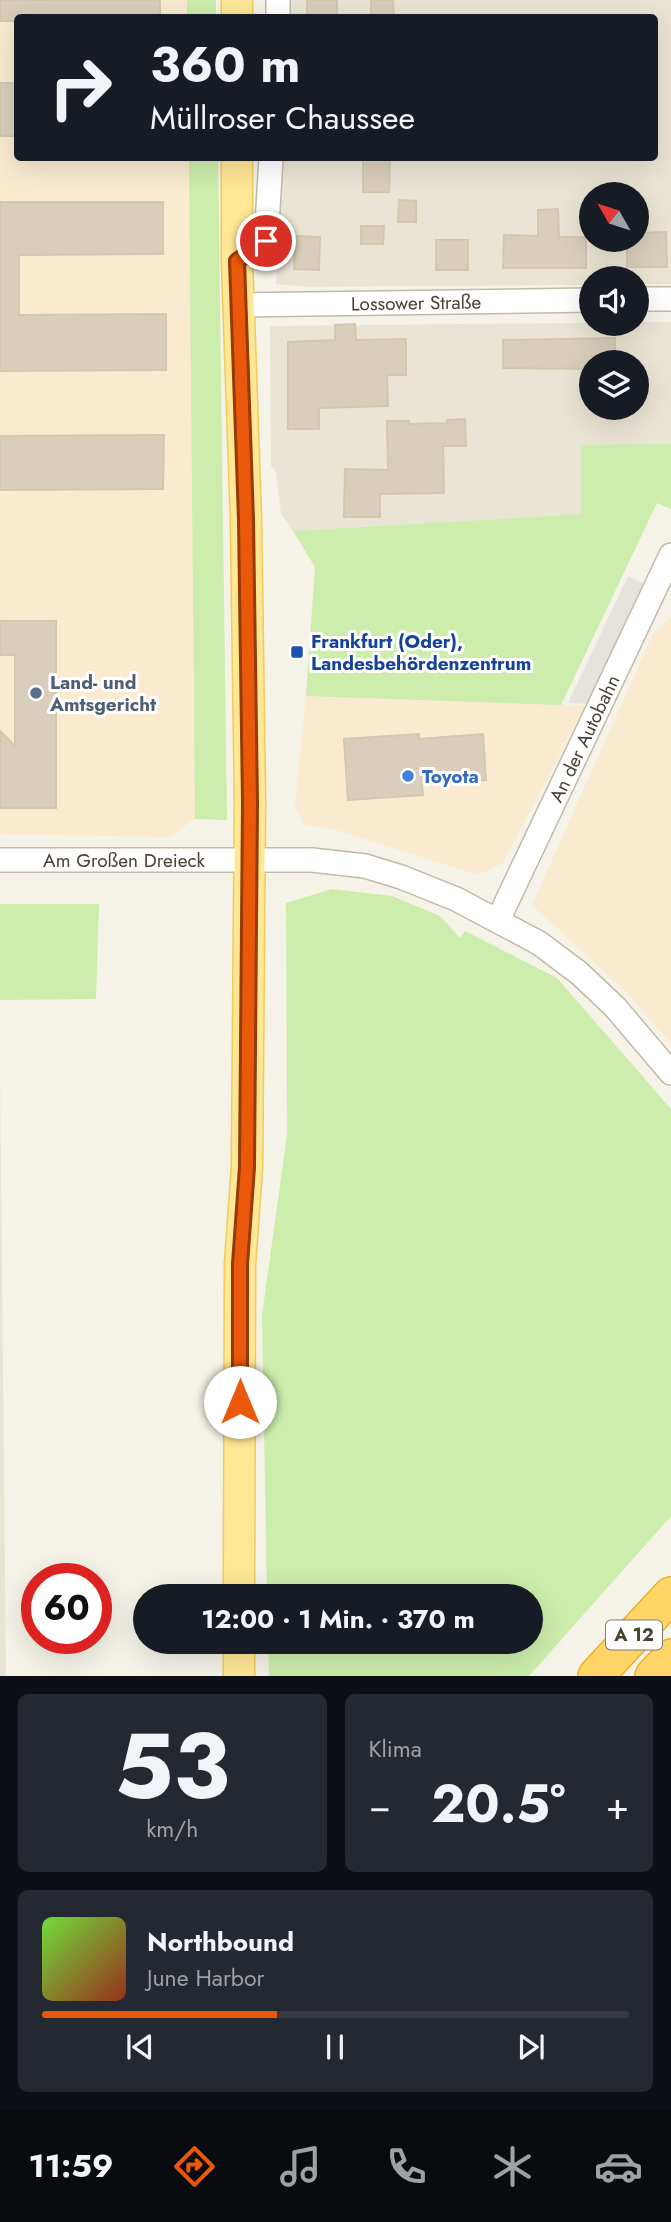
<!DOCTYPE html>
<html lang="de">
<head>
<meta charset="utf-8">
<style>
	body { margin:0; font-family:Jost,sans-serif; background:#242831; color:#f1f3f6; height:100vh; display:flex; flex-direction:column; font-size:26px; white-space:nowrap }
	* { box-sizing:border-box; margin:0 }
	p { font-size:23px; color:#9ea1a6 }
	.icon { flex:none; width:38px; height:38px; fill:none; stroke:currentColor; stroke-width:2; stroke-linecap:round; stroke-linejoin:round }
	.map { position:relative; height:1676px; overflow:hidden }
	.side { display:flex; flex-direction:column; gap:18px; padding:18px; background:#0d0f14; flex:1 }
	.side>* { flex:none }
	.guide { position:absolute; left:14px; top:14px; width:644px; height:147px; border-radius:7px; box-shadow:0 7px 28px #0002; background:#171b24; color:#f1f3f6; overflow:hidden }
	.needle { width:46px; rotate:309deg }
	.tools { position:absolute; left:579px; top:182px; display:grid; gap:14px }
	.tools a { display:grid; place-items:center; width:70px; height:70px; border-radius:50%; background:#171b24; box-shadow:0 7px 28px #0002; font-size:35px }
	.speed { position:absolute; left:21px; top:1563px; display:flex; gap:14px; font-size:35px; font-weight:700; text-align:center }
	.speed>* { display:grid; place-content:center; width:91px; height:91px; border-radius:50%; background:#171b24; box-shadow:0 7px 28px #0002; line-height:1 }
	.speed .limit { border:10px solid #d22; background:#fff; color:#111 }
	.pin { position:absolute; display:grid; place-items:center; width:60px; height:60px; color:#fff; margin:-30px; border:4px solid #fff; border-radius:50%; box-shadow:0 2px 7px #0007 }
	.me { position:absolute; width:77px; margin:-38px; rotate:0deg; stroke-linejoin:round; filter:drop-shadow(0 0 5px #0008) }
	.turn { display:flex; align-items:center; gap:24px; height:147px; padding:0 21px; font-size:32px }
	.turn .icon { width:91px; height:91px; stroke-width:2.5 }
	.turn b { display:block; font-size:49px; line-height:60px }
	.big { font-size:52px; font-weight:700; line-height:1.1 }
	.side .card { flex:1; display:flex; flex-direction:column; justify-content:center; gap:10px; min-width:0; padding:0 24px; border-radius:10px; background:#242831 }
	.side .dial { align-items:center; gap:0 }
	.dial b { font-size:91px; line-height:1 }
	.song { display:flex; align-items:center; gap:21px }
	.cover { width:84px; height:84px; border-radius:10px; background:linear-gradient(135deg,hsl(100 70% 55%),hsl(10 70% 35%)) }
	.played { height:7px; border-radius:4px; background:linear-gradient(90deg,#ea580c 40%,#363941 40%) }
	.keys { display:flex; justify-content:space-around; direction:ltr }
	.heat { display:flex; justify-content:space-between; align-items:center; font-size:38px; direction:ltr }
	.side .tiles { flex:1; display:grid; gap:18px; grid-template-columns:1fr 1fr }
	.card:last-child { grid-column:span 2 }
	.trip { position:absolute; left:133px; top:1584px; width:410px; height:70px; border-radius:35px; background:#171b24; box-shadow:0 7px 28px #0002; font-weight:700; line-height:70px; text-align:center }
	.tab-bar { display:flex; height:112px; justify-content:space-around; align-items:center; background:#090b0e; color:#9ea1a6 }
	.tab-bar .icon { width:49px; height:49px }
	.tab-bar .current { color:#ea580c }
	.tab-bar b { font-size:32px; color:#f1f3f6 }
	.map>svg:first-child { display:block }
</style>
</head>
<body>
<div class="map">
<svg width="671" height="1676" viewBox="0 0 671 1676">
	<rect width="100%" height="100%" fill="#f5f2e7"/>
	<!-- residential -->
	<path fill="#eae4d4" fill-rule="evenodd" d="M288,0H671V284H637V278H592L591,285L307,287L276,284L283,158H654V18H289ZM592,194H637V240H592Z
		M671,322V444L581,446V514L293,531L281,513L276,472L271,466L270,326ZM592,362H637V408H592Z
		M0,1066L6,1676H0Z"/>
	<!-- commercial -->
	<path fill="#f9ead0" d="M0,0H188V17L18,18V158H190L195,819L169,837L0,834Z
		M671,617V1044L625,991L532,905L653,634Z
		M306,696L585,706L503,863L478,875L333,829L304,825L295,805Z"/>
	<!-- green -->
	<path fill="#ccedac" d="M187,0H216V17H187Z
		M189,158H218L227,820L195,819Z
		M671,444V509L657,503L561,705L306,696L315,567L293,531L581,514V445Z
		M332,889L392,896L440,916L460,938L465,931L557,978L671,1109V1516L529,1676H269L268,1642H530V1596H267L262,1315L287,1135L286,903Z
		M0,904H99L96,999L0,1000Z"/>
	<!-- parking -->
	<path fill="#e6e3df" d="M628,576L647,585L587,704L568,703Z"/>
	<!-- building -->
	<path fill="#d8cebb" stroke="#d3c7ae" stroke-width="2" d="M0,0H160V18H18V21H0Z
		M307,0H337V18H307Z
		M371,0H393L394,18H371Z
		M0,83H18V136H0Z
		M363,158H390L389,192H363Z
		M399,200L416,201V222H398Z
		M0,202H163V254L19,255V315L166,314V370L0,371Z
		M558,209L559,237H586V268H503L504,235L538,236V210Z
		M361,226H384L383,244H361Z
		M666,232L667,267H627V240H637V233Z
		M295,236L320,237L319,270L294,269Z
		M436,240H468V270H436Z
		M355,324L356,340L406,339V375H387L388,406L319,408V429H288V342L335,340V325Z
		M615,338V362H592V369L503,368V340Z
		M465,419L466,446H443L444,493L380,494V517H344L345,469L388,470L387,421H409V424L447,423V420Z
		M164,435L163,489L0,490V436Z
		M0,621H56V808H0V731L15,746V655H0Z
		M419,734V739L483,734L486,780L422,785L423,795L348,800L344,739Z"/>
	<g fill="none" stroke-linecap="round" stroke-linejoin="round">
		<!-- minor casing -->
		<g stroke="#c2baa8" stroke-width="26">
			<g id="minor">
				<path d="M278,0V18"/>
				<path d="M237,261L266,241L271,158"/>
				<path d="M637,299H671"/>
				<path id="s1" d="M239,305L592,300"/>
				<path id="s2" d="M0,860H312L365,866L401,877L456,899L539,943L579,973L615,1007L671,1073"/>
				<path id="s3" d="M498,920L671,555"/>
			</g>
		</g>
		<!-- major casing -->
		<g stroke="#efcb5b" stroke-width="33">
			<path id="major" d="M237,18V0
				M237,158V261L246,520L250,803L247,1167L240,1264L239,1596
				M239,1676V1642"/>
		</g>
		<!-- highway casing -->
		<g stroke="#edb029" stroke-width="38">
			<path id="highway" d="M596,1676L671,1595
				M653,1676L671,1657"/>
		</g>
		<!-- minor -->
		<use href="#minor" stroke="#fff" stroke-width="23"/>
		<!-- major -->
		<use href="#major" stroke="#ffe796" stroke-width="30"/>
		<!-- highway -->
		<use href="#highway" stroke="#ffd568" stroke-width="35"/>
	</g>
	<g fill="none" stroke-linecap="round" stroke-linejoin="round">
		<!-- route casing -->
		<g stroke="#983908" stroke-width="18">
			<path id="route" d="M240,1402V1264L247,1167L250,803L246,520L237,261L266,241"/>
		</g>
		<!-- route -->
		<use href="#route" stroke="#ea580c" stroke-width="12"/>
	</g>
	<!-- markers -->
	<rect fill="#1a4fb4" stroke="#fff" stroke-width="2.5" x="290" y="645" width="14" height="14" rx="3.5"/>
	<circle fill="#5c6f8a" stroke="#fff" stroke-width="2.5" cx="36" cy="693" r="7"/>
	<circle fill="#3f7fe0" stroke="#fff" stroke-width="2.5" cx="408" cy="776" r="7"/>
	<g text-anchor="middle" stroke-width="6" stroke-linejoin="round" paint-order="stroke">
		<!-- shield labels -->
		<rect fill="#fff" stroke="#807b72" stroke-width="2" x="606" y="1620.5" width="56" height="29" rx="5"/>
		<g font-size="18" font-weight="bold" fill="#494235">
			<text x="634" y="1641">A 12</text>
		</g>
		<!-- street labels -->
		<g font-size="19" fill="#494235" stroke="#fff">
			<text dy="7" stroke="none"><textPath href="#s1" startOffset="177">Lossower Straße</textPath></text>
			<text dy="7" stroke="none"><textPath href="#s3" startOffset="201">An der Autobahn</textPath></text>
			<text dy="7" stroke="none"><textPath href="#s2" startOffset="124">Am Großen Dreieck</textPath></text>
		</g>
		<!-- transit labels -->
		<g font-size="19" font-weight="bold" fill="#164399" stroke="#fff" text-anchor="start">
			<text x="311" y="648">Frankfurt (Oder),<tspan x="311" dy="22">Landesbehördenzentrum</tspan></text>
		</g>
		<!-- service labels -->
		<g font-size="19" font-weight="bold" fill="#4e5e75" stroke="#fff" text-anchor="start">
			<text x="50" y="689">Land- und<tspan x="50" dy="22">Amtsgericht</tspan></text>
		</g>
		<!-- shop labels -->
		<g font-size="19" font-weight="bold" fill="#366cbe" stroke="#fff" text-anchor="start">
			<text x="422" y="783">Toyota</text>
		</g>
	</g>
</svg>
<div class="tools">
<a><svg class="needle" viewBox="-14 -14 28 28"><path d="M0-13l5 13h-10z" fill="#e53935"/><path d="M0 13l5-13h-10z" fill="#9ea1a6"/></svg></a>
<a><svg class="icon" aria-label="sound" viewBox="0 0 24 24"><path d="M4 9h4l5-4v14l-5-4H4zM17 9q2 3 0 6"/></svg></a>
<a><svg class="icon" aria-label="layers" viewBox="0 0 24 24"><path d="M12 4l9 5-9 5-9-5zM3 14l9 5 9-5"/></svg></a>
</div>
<div class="speed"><div class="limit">60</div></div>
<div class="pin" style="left:266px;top:241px;background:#d93025"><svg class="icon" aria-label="arrive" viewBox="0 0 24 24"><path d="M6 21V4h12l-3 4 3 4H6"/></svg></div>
<svg class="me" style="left:240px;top:1402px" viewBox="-20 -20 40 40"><circle r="19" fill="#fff"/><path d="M0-13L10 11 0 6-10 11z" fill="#ea580c"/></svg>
<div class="trip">12:00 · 1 Min. · 370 m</div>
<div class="guide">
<div class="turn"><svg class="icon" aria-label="right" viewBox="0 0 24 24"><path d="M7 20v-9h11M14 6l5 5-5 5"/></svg><div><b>360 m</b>Müllroser Chaussee</div></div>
</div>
</div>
<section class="side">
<div class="tiles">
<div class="card dial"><b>53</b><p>km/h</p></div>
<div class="card"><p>Klima</p>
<div class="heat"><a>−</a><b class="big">20.5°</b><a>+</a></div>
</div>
<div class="card">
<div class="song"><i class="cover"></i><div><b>Northbound</b><p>June Harbor</p></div></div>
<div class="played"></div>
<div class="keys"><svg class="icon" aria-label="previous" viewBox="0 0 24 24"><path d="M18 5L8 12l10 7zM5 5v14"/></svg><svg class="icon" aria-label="pause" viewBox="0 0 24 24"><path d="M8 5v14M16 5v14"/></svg><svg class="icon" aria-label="next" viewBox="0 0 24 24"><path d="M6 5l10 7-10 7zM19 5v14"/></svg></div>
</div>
</div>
</section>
<nav class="tab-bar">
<b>11:59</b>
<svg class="icon current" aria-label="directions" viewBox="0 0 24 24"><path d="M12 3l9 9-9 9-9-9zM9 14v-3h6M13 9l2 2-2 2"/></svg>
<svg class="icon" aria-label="music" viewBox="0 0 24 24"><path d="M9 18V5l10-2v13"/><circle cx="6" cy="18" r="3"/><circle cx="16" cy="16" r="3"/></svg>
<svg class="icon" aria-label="phone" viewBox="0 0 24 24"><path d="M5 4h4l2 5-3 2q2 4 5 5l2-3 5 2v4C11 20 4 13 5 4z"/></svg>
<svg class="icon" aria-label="climate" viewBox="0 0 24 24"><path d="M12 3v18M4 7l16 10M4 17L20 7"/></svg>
<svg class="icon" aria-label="car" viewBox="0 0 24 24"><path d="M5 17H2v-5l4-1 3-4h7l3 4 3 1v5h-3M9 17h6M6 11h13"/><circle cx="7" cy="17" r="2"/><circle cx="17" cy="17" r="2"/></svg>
</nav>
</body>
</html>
